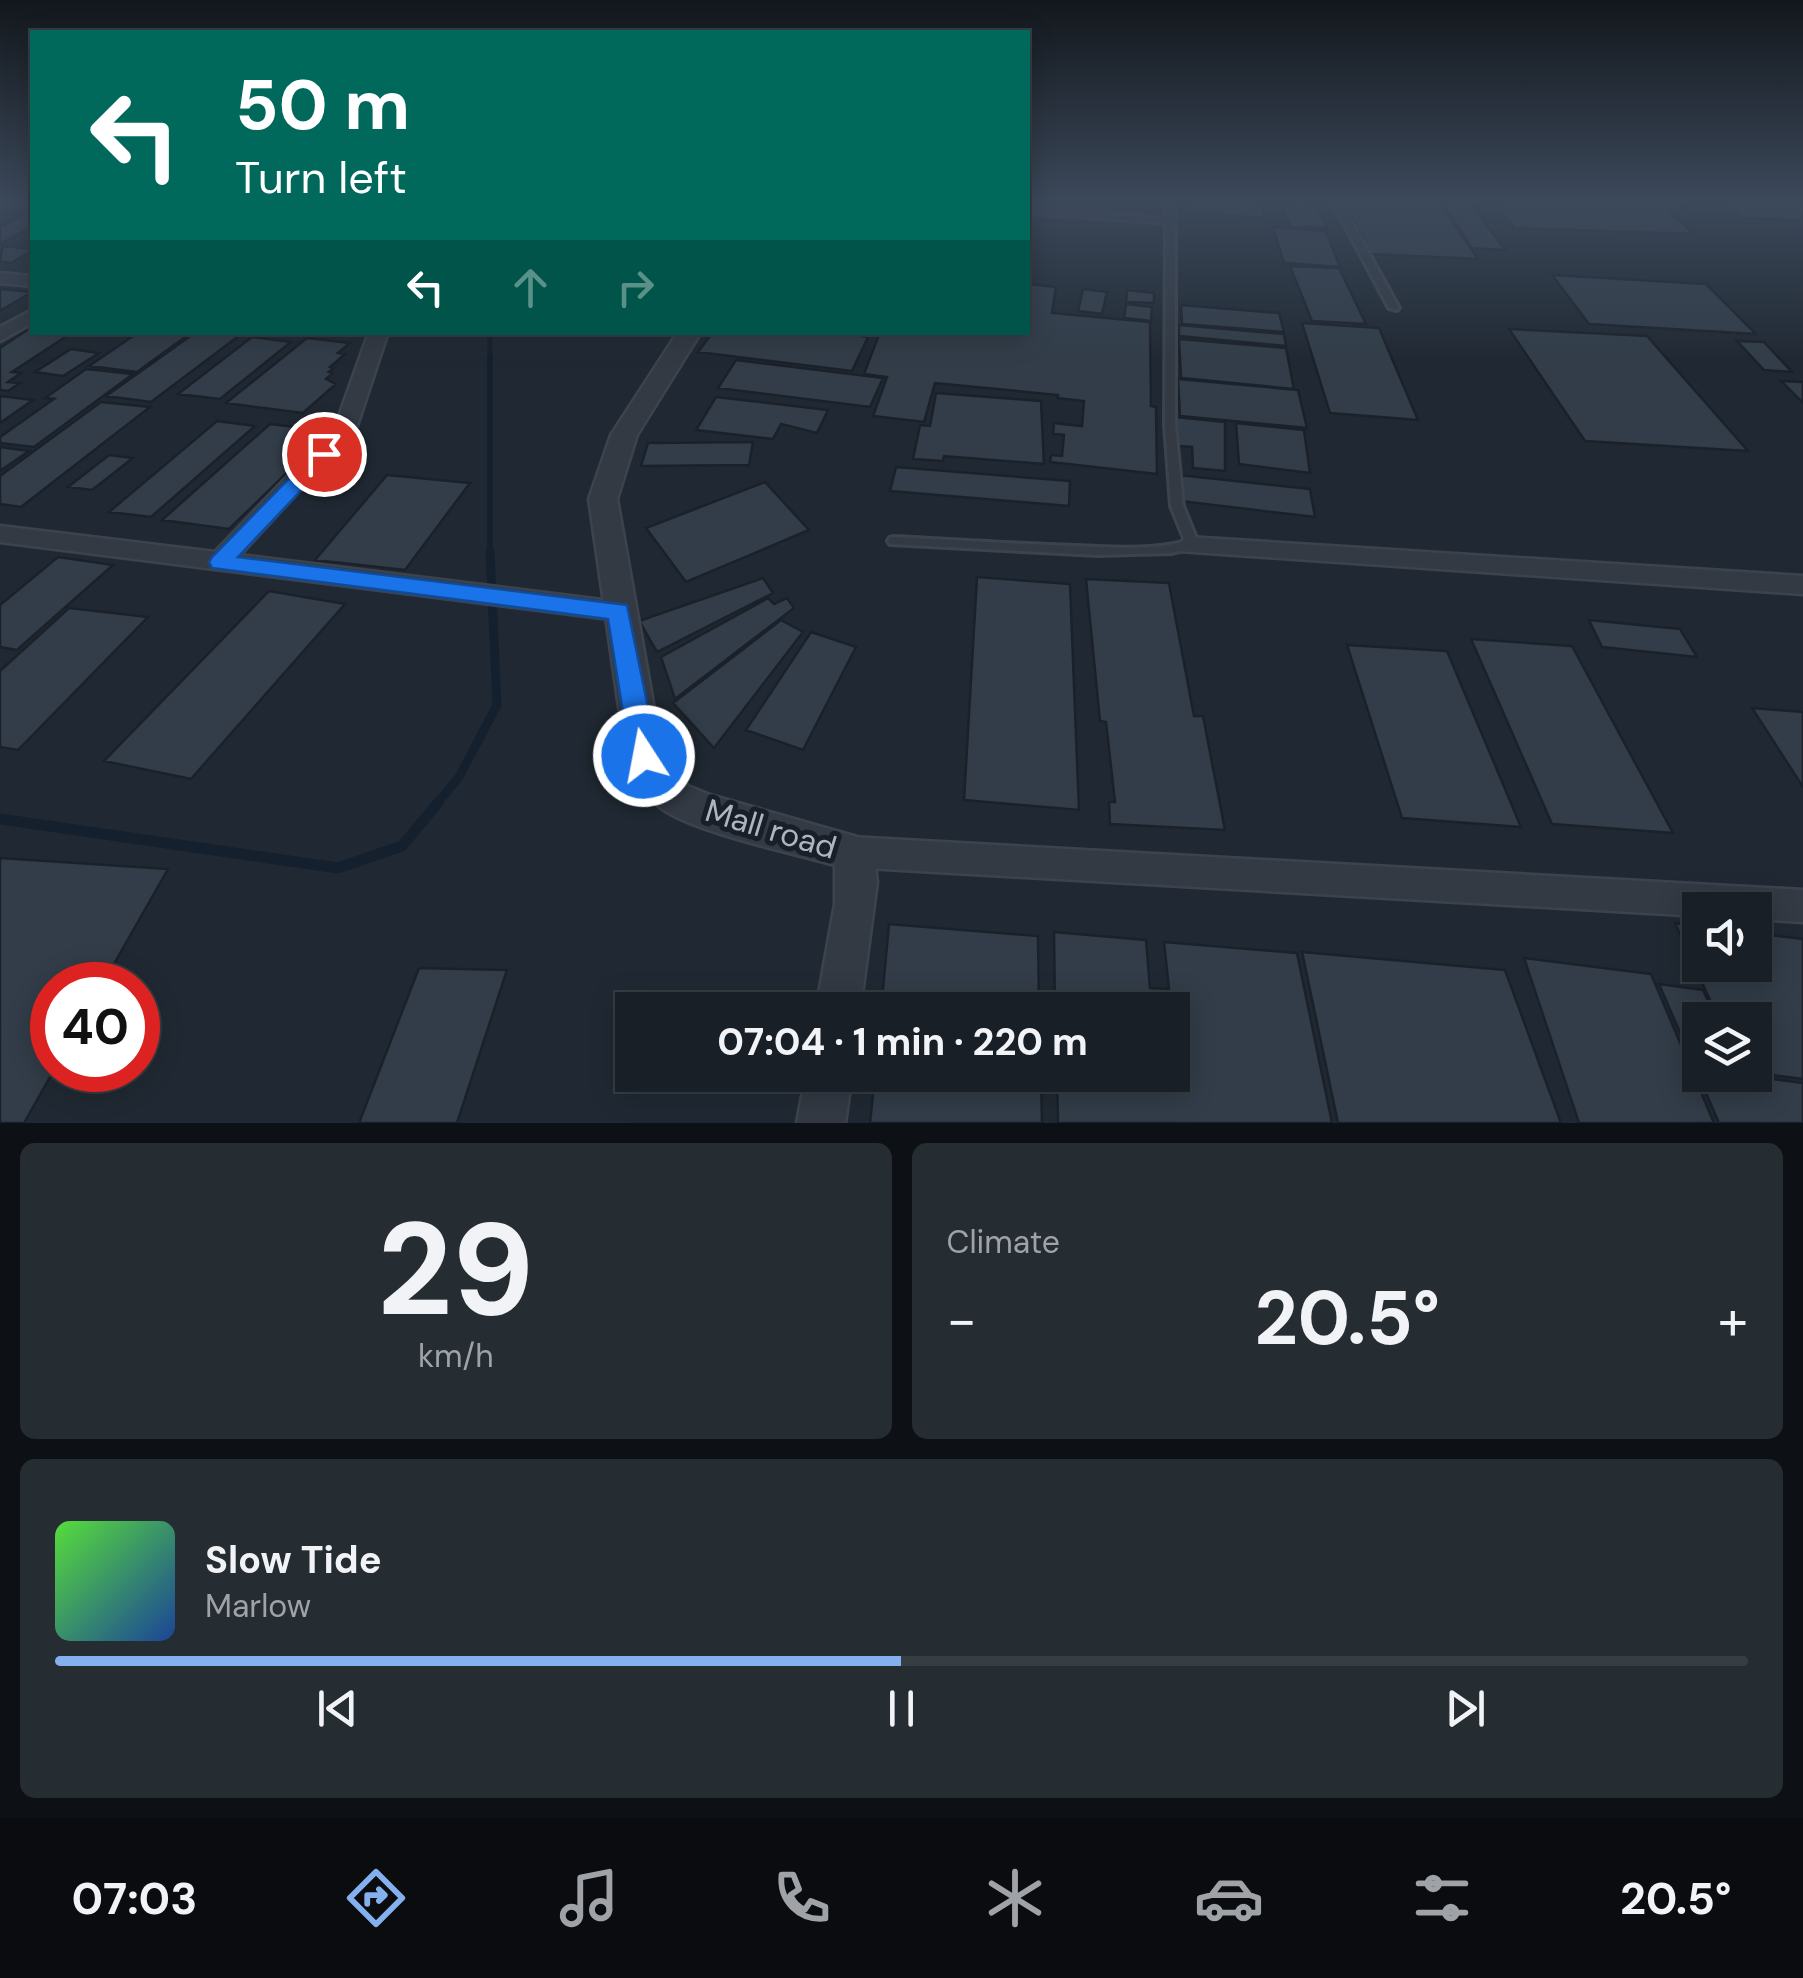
<!DOCTYPE html>
<html lang="en">
<head>
<meta charset="utf-8">
<style>
	body { margin:0; font-family:"DM Sans",sans-serif; background:#252c32; color:#f1f3f6; height:100vh; display:flex; flex-direction:column; font-size:38px; white-space:nowrap }
	* { box-sizing:border-box; margin:0 }
	p { font-size:32px; color:#9fa2a7 }
	.icon { flex:none; width:55px; height:55px; fill:none; stroke:currentColor; stroke-width:2; stroke-linecap:round; stroke-linejoin:round }
	.map { position:relative; height:1123px; overflow:hidden }
	.details { display:flex; flex-direction:column; gap:20px; padding:20px; background:#0d1115; flex:1 }
	.details>* { flex:none }
	.top-card { position:absolute; left:30px; top:30px; width:1000px; height:305px; border-radius:0px; box-shadow:0 5px 25px #0003,0 0 0 2px #363d43; background:#00695c; color:#fff; overflow:hidden }
	.tools { position:absolute; left:1682px; top:892px; display:grid; gap:20px }
	.tools a { display:grid; place-items:center; width:90px; height:90px; border-radius:0px; background:#181f26; box-shadow:0 5px 25px #0003,0 0 0 2px #363d43; font-size:50px }
	.speed { position:absolute; left:30px; top:962px; display:flex; gap:20px; font-size:50px; font-weight:700; text-align:center }
	.speed>* { display:grid; place-content:center; width:130px; height:130px; border-radius:50%; background:#181f26; box-shadow:0 5px 25px #0003,0 0 0 2px #363d43; line-height:1 }
	.speed .limit { border:15px solid #d22; background:#fff; color:#111 }
	.pin { position:absolute; display:grid; place-items:center; width:85px; height:85px; color:#fff; margin:-42px; border:5px solid #fff; border-radius:50%; box-shadow:0 2px 10px #0007 }
	.me { position:absolute; width:110px; margin:-55px; rotate:349deg; stroke-linejoin:round; filter:drop-shadow(0 0 8px #0008) }
	.turn { display:flex; align-items:center; gap:35px; height:210px; padding:0 40px; font-size:45px }
	.turn .icon { width:130px; height:130px; stroke-width:2.5 }
	.turn b { display:block; font-size:70px; line-height:85px }
	.lanes { display:flex; align-items:center; height:95px; padding:0 40px; background:#0003; justify-content:center; gap:50px; direction:ltr }
	.lanes .off { opacity:.35 }
	.big { font-size:75px; font-weight:700; line-height:1.1 }
	.details .tile { flex:1; display:flex; flex-direction:column; justify-content:center; gap:15px; min-width:0; padding:0 35px; border-radius:15px; background:#252c32 }
	.details .dial { align-items:center; gap:0 }
	.dial b { font-size:130px; line-height:1 }
	.song { display:flex; align-items:center; gap:30px }
	.cover { width:120px; height:120px; border-radius:15px; background:linear-gradient(135deg,hsl(110 70% 55%),hsl(220 70% 35%)) }
	.played { height:10px; border-radius:5px; background:linear-gradient(90deg,#85b0ee 50%,#363d43 50%) }
	.keys { display:flex; justify-content:space-around; direction:ltr }
	.heat { display:flex; justify-content:space-between; align-items:center; font-size:55px; direction:ltr }
	.details .tiles { flex:1; display:grid; gap:20px; grid-template-columns:1fr 1fr }
	.tile:last-child { grid-column:span 2 }
	.trip { position:absolute; left:615px; top:992px; width:575px; height:100px; border-radius:0px; background:#181f26; box-shadow:0 5px 25px #0003,0 0 0 2px #363d43; font-weight:700; line-height:100px; text-align:center }
	.tab-bar { display:flex; height:160px; justify-content:space-around; align-items:center; background:#0a0c0f; color:#9fa2a7 }
	.tab-bar .icon { width:70px; height:70px }
	.tab-bar .current { color:#85b0ee }
	.tab-bar b { font-size:45px; color:#f1f3f6 }
	.map>svg:first-child { display:block }
</style>
</head>
<body>
<div class="map">
<svg width="1803" height="1123" viewBox="0 0 1803 1123">
	<rect width="100%" height="100%" fill="#202933"/>
	<g fill="none" stroke-linecap="round" stroke-linejoin="round">
		<!-- stream-far3 -->
		<path stroke="#15202f" stroke-width="5" d="M490,332V359"/>
		<!-- stream-far2 -->
		<path stroke="#15202f" stroke-width="6" d="M490,356V555"/>
		<!-- stream-far1 -->
		<path stroke="#15202f" stroke-width="9" d="M436,805L459,777L497,705L490,552"/>
		<!-- stream -->
		<path stroke="#15202f" stroke-width="11" d="M0,819L338,868L402,846L438,803"/>
	</g>
	<!-- building -->
	<path fill="#323d49" stroke="#1b212a" stroke-width="2.5" d="M1188,203H1252L1263,206L1265,218L1189,212Z
		M1345,203H1440L1478,259L1371,254Z
		M1442,203H1471L1505,250L1472,248Z
		M1495,203H1677L1685,210H1668L1694,234L1514,228Z
		M1722,203H1803V220L1741,218Z
		M1281,204L1317,206L1328,228L1290,227Z
		M32,210V227L0,244V227Z
		M1273,227L1326,231L1340,267L1284,263Z
		M3,246L32,249V251L11,263L0,261Z
		M1290,266L1339,268L1366,324L1312,321Z
		M1552,275L1706,284L1756,334L1589,324Z
		M1028,284L1056,287L1052,313L1150,322L1151,406L1156,407L1157,474L1050,462L1051,455L1062,456L1064,435L1053,434L1054,423L1082,426L1084,401L1057,398L1058,395L935,383L924,422L873,416L887,377L864,374L880,332H1028Z
		M0,289L32,292L0,311Z
		M1083,289L1107,292L1102,314L1078,311Z
		M1127,290L1154,293V303L1126,302Z
		M1126,304L1152,307L1151,321L1124,318Z
		M1181,305L1279,313L1284,332L1182,324Z
		M1302,323L1379,328L1418,420L1330,413Z
		M1179,325L1284,334L1286,346L1179,336Z
		M32,327V332H73L12,372L21,373L8,382L20,383L8,391L0,390V348Z
		M1509,329L1647,336L1748,451L1585,441Z
		M139,332H192L137,372L89,366Z
		M196,332H244L151,402L106,396Z
		M713,332H831L868,337L852,371L698,352Z
		M252,337L291,342L220,399L178,394Z
		M307,338L350,343L338,353L345,354L330,367L334,368L329,372L333,373L326,379L336,384L303,413L226,403Z
		M1179,339L1286,348L1294,389L1181,378Z
		M1737,341L1764,342L1792,372L1764,370Z
		M71,349L99,353L63,376L35,372Z
		M736,360L883,378L870,407L718,388Z
		M86,369L133,374L34,447L0,443V437L54,399L45,398Z
		M1178,379L1298,390L1307,428L1180,416Z
		M1781,381L1803,382V403Z
		M936,393L1041,401L1044,464L944,456L943,461L913,459L920,425L930,426Z
		M0,396L33,400L0,423Z
		M716,397L828,410L817,433L781,424L773,439L696,430Z
		M101,402L150,407L21,507L0,504V476Z
		M1176,417L1225,422V471L1193,468L1192,447L1177,446Z
		M217,421L255,426L151,517L109,512Z
		M1236,423L1304,430L1310,473L1239,464Z
		M270,424L330,431L229,529L162,520Z
		M753,442L749,465L641,466L648,443Z
		M0,447L29,451L0,471Z
		M109,455L133,458L92,490L68,487Z
		M896,467L1070,481L1069,506L890,491Z
		M387,475L470,483L405,570L315,560Z
		M1179,475L1310,489L1315,517L1180,501Z
		M765,482L809,530L686,582L646,528Z
		M58,557L113,565L17,650L0,647V605Z
		M977,577L1070,584L1079,810L964,800Z
		M763,578L773,593L657,652L639,621Z
		M1086,579L1169,583L1194,716H1203L1225,830L1110,824L1109,802H1115L1106,722L1100,721Z
		M269,591L345,604L191,779L104,761Z
		M768,598L774,604L787,598L794,608L675,699L661,657Z
		M69,608L148,617L18,750L0,747V671Z
		M781,620L803,632L714,748L673,703Z
		M1589,620L1680,629L1697,657L1602,647Z
		M811,632L856,647L803,750L746,730Z
		M1471,639L1572,646L1673,833L1552,824Z
		M1347,645L1447,651L1521,827L1402,818Z
		M1752,708L1803,712V787Z
		M0,858L168,869L102,985H52L54,1070L24,1123H0Z
		M1675,923L1700,926V965H1755V933L1803,939V1079L1755,1073V1020H1719Z
		M889,924L1038,936L1039,1010H881Z
		M1054,932L1146,940L1150,988L1169,989L1164,942L1297,953L1332,1123H1058L1057,1075H1172V1010H1055Z
		M1302,952L1505,970L1561,1123H1338Z
		M1524,958L1651,974L1714,1123H1579Z
		M419,968L507,970L457,1123H359Z
		M1659,984L1703,990L1717,1020H1700V1075H1743L1803,1083V1123H1719Z
		M875,1075H1041L1042,1123H870Z"/>
	<g fill="none" stroke-linecap="round" stroke-linejoin="round">
		<!-- service casing -->
		<g stroke="#3d434d" stroke-width="6">
			<path id="service" d="M1166,203H1174L1175,221V425L1183,506L1196,538L1192,548L1171,553L1097,555L890,544L888,541L890,538L894,537C954,540 1014,544 1074,546C1109,547 1148,551 1183,542L1184,538L1171,506L1165,425L1166,223L1028,213V209L1166,218Z
				M1333,203H1341L1399,308L1397,310L1389,308Z"/>
		</g>
		<!-- minor casing -->
		<g stroke="#3d434d" stroke-width="5">
			<path id="minor" d="M0,273L32,276V286L0,283Z
				M32,310V323L0,341V327Z
				M369,332H388L356,429L240,555L618,602L627,604L631,611L627,618L618,620L0,542V526L215,552L335,427Z
				M1188,537L1803,576V594L1179,551L1176,545Z
				M850,837L1803,890V922L1755,919V910H1700V916L850,867L838,862L834,852L838,842Z"/>
		</g>
		<!-- tertiary casing -->
		<g stroke="#3d434d" stroke-width="5">
			<path id="tertiary" d="M678,332H701L637,435L617,499L662,754L688,786L710,795L864,839L875,865L877,882L860,1010H816L835,904V865C793,853 693,832 661,808C644,795 635,774 626,756L589,499L611,435Z
				M806,1075H852L845,1123H797Z"/>
		</g>
		<!-- service -->
		<use href="#service" fill="#333a44" fill-rule="evenodd"/>
		<!-- minor -->
		<use href="#minor" fill="#333a44" fill-rule="evenodd"/>
		<!-- tertiary -->
		<use href="#tertiary" fill="#333a44" fill-rule="evenodd"/>
	</g>
	<!-- sky -->
	<linearGradient id="sky" x2="0" y2="1"><stop stop-color="#12171c"/><stop offset="0.56" stop-color="#3c495b"/><stop offset="1" stop-color="#3c495b" stop-opacity="0"/></linearGradient>
	<rect width="1803" height="360" fill="url(#sky)"/>
	<!-- route -->
	<path fill="#1a73e8" stroke="#114b97" stroke-width="2.5" d="M324,448L334,454L331,459L238,557L627,605L658,756L654,764L644,767L634,764L630,756L608,619L212,568L209,562L212,557L317,450Z"/>
	<g text-anchor="middle" stroke-width="10" stroke-linejoin="round" paint-order="stroke">
		<!-- street labels -->
		<g font-size="32" fill="#adb5c1" stroke="#191f28">
			<text transform="translate(771 829) rotate(17)" y="11">Mall road</text>
		</g>
	</g>
</svg>
<div class="tools">
<a><svg class="icon" aria-label="sound" viewBox="0 0 24 24"><path d="M4 9h4l5-4v14l-5-4H4zM17 9q2 3 0 6"/></svg></a>
<a><svg class="icon" aria-label="layers" viewBox="0 0 24 24"><path d="M12 4l9 5-9 5-9-5zM3 14l9 5 9-5"/></svg></a>
</div>
<div class="speed"><div class="limit">40</div></div>
<div class="pin" style="left:324px;top:454px;background:#d93025"><svg class="icon" aria-label="arrive" viewBox="0 0 24 24"><path d="M6 21V4h12l-3 4 3 4H6"/></svg></div>
<svg class="me" style="left:644px;top:756px" viewBox="-20 -20 40 40"><circle r="17" fill="#1a73e8" stroke="#fff" stroke-width="3"/><path d="M0-11L8 9 0 5-8 9z" fill="#fff"/></svg>
<div class="trip">07:04 · 1 min · 220 m</div>
<div class="top-card">
<div class="turn"><svg class="icon" aria-label="left" viewBox="0 0 24 24"><path d="M17 20v-9H6M10 6l-5 5 5 5"/></svg><div><b>50 m</b>Turn left</div></div>
<div class="lanes"><svg class="icon" aria-label="left" viewBox="0 0 24 24"><path d="M17 20v-9H6M10 6l-5 5 5 5"/></svg><svg class="icon off" aria-label="ahead" viewBox="0 0 24 24"><path d="M12 20V5M6 11l6-6 6 6"/></svg><svg class="icon off" aria-label="right" viewBox="0 0 24 24"><path d="M7 20v-9h11M14 6l5 5-5 5"/></svg></div>
</div>
</div>
<section class="details">
<div class="tiles">
<div class="tile dial"><b>29</b><p>km/h</p></div>
<div class="tile"><p>Climate</p>
<div class="heat"><a>−</a><b class="big">20.5°</b><a>+</a></div>
</div>
<div class="tile">
<div class="song"><i class="cover"></i><div><b>Slow Tide</b><p>Marlow</p></div></div>
<div class="played"></div>
<div class="keys"><svg class="icon" aria-label="previous" viewBox="0 0 24 24"><path d="M18 5L8 12l10 7zM5 5v14"/></svg><svg class="icon" aria-label="pause" viewBox="0 0 24 24"><path d="M8 5v14M16 5v14"/></svg><svg class="icon" aria-label="next" viewBox="0 0 24 24"><path d="M6 5l10 7-10 7zM19 5v14"/></svg></div>
</div>
</div>
</section>
<nav class="tab-bar">
<b>07:03</b>
<svg class="icon current" aria-label="directions" viewBox="0 0 24 24"><path d="M12 3l9 9-9 9-9-9zM9 14v-3h6M13 9l2 2-2 2"/></svg>
<svg class="icon" aria-label="music" viewBox="0 0 24 24"><path d="M9 18V5l10-2v13"/><circle cx="6" cy="18" r="3"/><circle cx="16" cy="16" r="3"/></svg>
<svg class="icon" aria-label="phone" viewBox="0 0 24 24"><path d="M5 4h4l2 5-3 2q2 4 5 5l2-3 5 2v4C11 20 4 13 5 4z"/></svg>
<svg class="icon" aria-label="climate" viewBox="0 0 24 24"><path d="M12 3v18M4 7l16 10M4 17L20 7"/></svg>
<svg class="icon" aria-label="car" viewBox="0 0 24 24"><path d="M5 17H2v-5l4-1 3-4h7l3 4 3 1v5h-3M9 17h6M6 11h13"/><circle cx="7" cy="17" r="2"/><circle cx="17" cy="17" r="2"/></svg>
<svg class="icon" aria-label="filters" viewBox="0 0 24 24"><path d="M4 7h16M4 17h16"/><circle cx="9" cy="7" r="2"/><circle cx="15" cy="17" r="2"/></svg>
<b>20.5°</b>
</nav>
</body>
</html>
